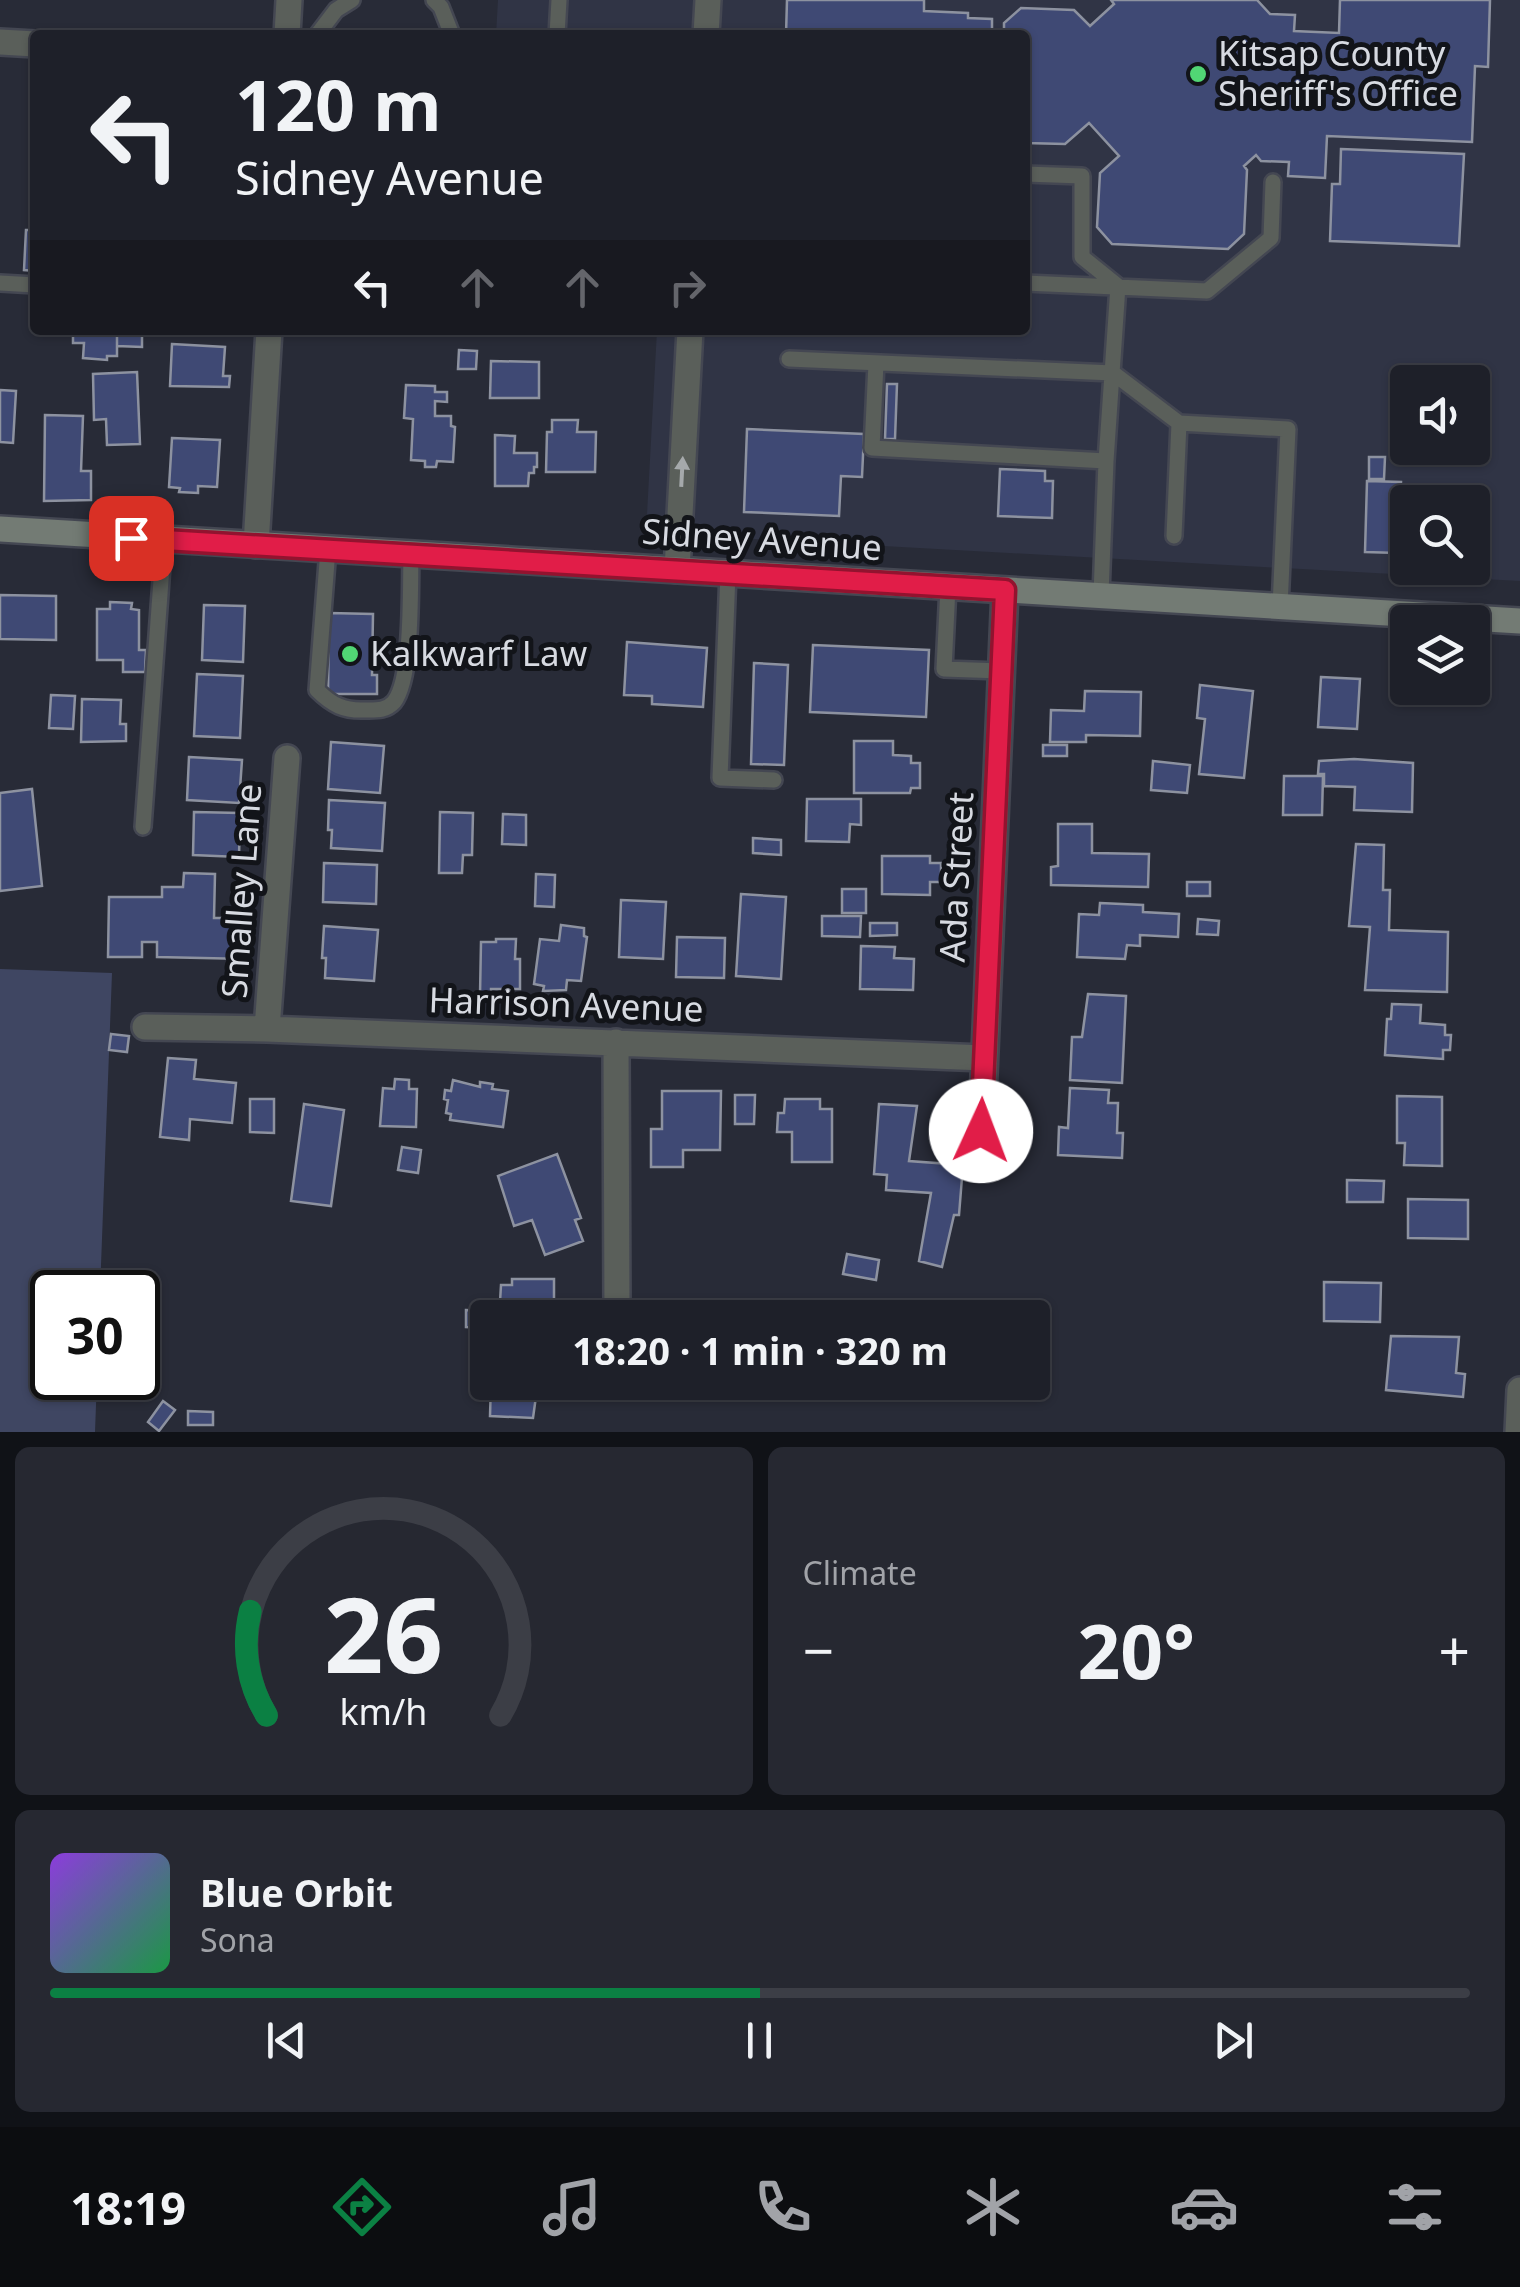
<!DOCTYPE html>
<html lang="en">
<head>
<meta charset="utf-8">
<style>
	body { margin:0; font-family:"Noto Sans",sans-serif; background:#262831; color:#f1f3f6; height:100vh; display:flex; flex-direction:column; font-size:38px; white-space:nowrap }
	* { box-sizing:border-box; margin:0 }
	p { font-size:32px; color:#a1a3a8 }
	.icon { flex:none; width:55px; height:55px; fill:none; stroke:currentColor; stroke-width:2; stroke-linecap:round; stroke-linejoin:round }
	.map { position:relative; height:1432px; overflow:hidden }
	.side { display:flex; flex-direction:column; gap:15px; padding:15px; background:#101217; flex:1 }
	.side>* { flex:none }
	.hud { position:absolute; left:30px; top:30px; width:1000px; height:305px; border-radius:10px; box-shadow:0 2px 8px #0004,0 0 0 2px #3c3e46; background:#1e2029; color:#f1f3f6; overflow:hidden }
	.controls { position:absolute; left:1390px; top:365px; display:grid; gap:20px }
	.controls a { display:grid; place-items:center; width:100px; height:100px; border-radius:10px; background:#1e2029; box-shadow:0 2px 8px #0004,0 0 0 2px #3c3e46; font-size:50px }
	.speed { position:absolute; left:30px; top:1270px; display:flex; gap:20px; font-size:50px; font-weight:700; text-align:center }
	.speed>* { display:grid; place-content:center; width:130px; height:130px; border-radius:50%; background:#1e2029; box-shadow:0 2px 8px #0004,0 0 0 2px #3c3e46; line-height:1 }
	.speed .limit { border:5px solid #111; border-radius:15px; background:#fff; color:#111 }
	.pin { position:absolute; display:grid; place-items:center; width:85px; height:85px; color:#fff; margin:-42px; border-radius:20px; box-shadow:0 5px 15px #0006 }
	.me { position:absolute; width:110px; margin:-55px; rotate:2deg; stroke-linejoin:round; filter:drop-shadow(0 0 8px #0008) }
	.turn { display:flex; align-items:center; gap:35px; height:210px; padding:0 40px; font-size:45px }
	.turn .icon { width:130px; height:130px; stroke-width:2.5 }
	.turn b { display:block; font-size:70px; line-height:85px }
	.lanes { display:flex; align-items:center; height:95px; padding:0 40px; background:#0003; justify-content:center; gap:50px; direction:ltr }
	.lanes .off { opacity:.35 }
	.big { font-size:75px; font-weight:700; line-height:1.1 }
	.side .card { flex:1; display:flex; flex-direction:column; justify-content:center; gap:15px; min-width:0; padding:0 35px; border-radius:15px; background:#262831 }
	.side .dial { align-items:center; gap:0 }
	.dial svg { height:260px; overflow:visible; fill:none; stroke:#3c3e46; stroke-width:7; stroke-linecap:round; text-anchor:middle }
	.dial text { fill:#f1f3f6; stroke:none }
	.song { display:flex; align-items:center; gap:30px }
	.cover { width:120px; height:120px; border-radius:15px; background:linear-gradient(135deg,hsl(270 70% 55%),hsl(140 70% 35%)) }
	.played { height:10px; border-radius:5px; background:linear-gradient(90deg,#0b8043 50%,#3c3e46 50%) }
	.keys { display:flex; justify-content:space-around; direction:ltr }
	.heat { display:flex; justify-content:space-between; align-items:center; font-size:55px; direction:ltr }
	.side .tiles { flex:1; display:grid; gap:15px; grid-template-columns:1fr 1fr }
	.card:last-child { grid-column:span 2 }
	.trip { position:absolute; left:470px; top:1300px; width:580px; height:100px; border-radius:10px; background:#1e2029; box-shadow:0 2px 8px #0004,0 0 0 2px #3c3e46; font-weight:700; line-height:100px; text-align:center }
	.menu { display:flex; height:160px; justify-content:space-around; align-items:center; background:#0c0d10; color:#a1a3a8 }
	.menu .icon { width:70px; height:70px }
	.menu .current { color:#0b8043 }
	.menu b { font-size:45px; color:#f1f3f6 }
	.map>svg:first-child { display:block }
</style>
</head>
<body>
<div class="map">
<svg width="1520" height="1432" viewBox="0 0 1520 1432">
	<rect width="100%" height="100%" fill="#282b37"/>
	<!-- built -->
	<path fill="#303445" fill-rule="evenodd" d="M498,0H1520V581L646,533L657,330H1025V35H496ZM1408,382H1472V448H1408ZM1408,502H1472V568H1408Z"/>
	<!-- green -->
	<path fill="#3f4662" d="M0,969L112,973L100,1292H52V1378H97L95,1432H0Z"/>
	<!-- building -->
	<path fill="#3f4974" stroke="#8d92a0" stroke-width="2.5" d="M787,0H924V11L968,13V18L992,19V35H786Z
		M1111,0H1257L1270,14L1295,15L1294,31L1339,33L1340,0H1490L1488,67L1475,66L1472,142L1327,136L1325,178L1288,176L1289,162L1261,161L1256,155L1244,166L1247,170L1244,234L1228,249L1112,244L1097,227L1100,173L1119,156L1089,123L1065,144L1025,143V35H1004V23L1021,8L1074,10L1090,26L1114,4Z
		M1341,149L1464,154L1459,246L1330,241L1332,184H1340Z
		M26,230H35V271L24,270Z
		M73,330L117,331V356H107V360L83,358L84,343H73Z
		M142,330V347L117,346V330Z
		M172,344L225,347L223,376H230L229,387L170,386Z
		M459,350L477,351L476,369H458Z
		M491,361L539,362V398H490Z
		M137,372L140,444L107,445L106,419L94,420L93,374Z
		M887,384H897L895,439H885Z
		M406,385L435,386V392H447V402L435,401V416H451V426L455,427L453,462L437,461L436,467H425V461L411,460L413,419L404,418Z
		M0,390L16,391L13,443L0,442Z
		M45,415L83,416L81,471H91V500L44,501Z
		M552,420H578L577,432H596L595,472H546L547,432H552Z
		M747,429L864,434L862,477L841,476L839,516L744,512Z
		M495,435L515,436L514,453H537V467H534V473H529L528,486H495Z
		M172,438L220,440L217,487L198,486V493L179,492L180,488L169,487Z
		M1369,457H1385L1384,479H1369Z
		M1000,469L1045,471V481H1053L1052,518L998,516Z
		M1367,481L1401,482L1398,553L1365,552Z
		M0,595L56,596V640L0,639Z
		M110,602L132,603L131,609L139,610V650H146L145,672H123V660H97V609H110Z
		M204,605L245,606L243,662L202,660Z
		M329,613L373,614L372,675H377V694H328Z
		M627,642L707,648L703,707L652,704V696L624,695Z
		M813,645L929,650L926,717L810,712Z
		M754,663L788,665L784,765L751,764Z
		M197,674L243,676L240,738L194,736Z
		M1321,677L1360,679L1357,729L1318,727Z
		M1200,685L1253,691L1244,778L1199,774L1205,719L1197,718Z
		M1085,691L1141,692L1140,736L1086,735V742H1050L1051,710L1084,711Z
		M51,695L75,696L73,729L49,728Z
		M82,699L121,700L120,724H126V741L81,742Z
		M854,741H893V755L911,756V763H920V788H911L910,793H854Z
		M331,742L384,746L380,793L328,789Z
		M1043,745H1067V756H1043Z
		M189,757L242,760L239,803L187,800Z
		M1354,759L1413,763L1412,812L1354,810L1355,787L1324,786V774H1318L1319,761Z
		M1153,761L1190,765L1187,793L1151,790Z
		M1284,776H1323L1322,815H1283Z
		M32,789L42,886L0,891V793Z
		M807,799H861V825L850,824L849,842L806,841Z
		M329,800L385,803L382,851L331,848L332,830H328Z
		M194,812L240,813L239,857L193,855Z
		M440,812L473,813L472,855H463L462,873H439Z
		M503,814L526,815V845L502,844Z
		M1058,824H1092V853L1149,854L1148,887L1051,885V867L1058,866Z
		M753,838L781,840V855L753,853Z
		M1356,844L1384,845L1383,890H1390L1389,930L1448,932L1447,992L1365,990L1370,927L1349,926Z
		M882,856H930V863H941V882H930V895L882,894Z
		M324,863L377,865L376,904L323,902Z
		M184,873L215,874L214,918H248L247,959L157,957V942H142V957H108L109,897H162V887H183Z
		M536,874L555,875L554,907L535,906Z
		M1187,882H1210V896H1187Z
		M842,889H866V913H842Z
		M741,894L786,897L781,979L736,976Z
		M621,900L666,902L663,959L619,957Z
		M1100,903L1143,905V912L1179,914L1178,937L1140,935V946L1127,945L1125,959L1077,957L1079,914L1099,915Z
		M822,916H861L860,937L822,936Z
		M1198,919L1219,921L1218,935L1197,934Z
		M870,923H897V935L870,936Z
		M561,925L584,928V936L587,937L581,981L567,980L566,990L543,991L544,986L534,984L540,939L559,941Z
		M324,926L378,930L374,981L325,978L326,958H322Z
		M677,937L725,938L724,978L676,977Z
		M496,939H516L515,959H520V989H491V995H480L481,942H496Z
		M861,946L895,947L894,958L914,959L913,990L860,989Z
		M1088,994L1126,996L1122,1083L1070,1080L1072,1037H1082Z
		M1392,1004L1421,1005L1420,1023L1445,1025V1035H1451L1450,1050H1443V1059L1385,1055L1387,1019H1391Z
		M111,1034L129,1036L127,1052L109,1050Z
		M168,1058L196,1060L194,1079L236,1083L232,1123L190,1119L189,1140L160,1137Z
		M395,1079L409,1080V1089H417L416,1127L380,1126L383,1088L394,1089Z
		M453,1080L480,1087V1082L493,1084L492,1089L508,1091L503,1127L450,1120L451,1114L446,1113L448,1100L444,1099L445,1090L451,1091Z
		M1070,1088L1109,1090L1108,1103H1118L1117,1133H1123L1122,1158L1058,1155L1059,1127L1068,1128Z
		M662,1091H721L720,1150H683V1167H651V1129H662Z
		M735,1095H755L754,1124H735Z
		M1397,1096L1442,1097V1166L1404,1165L1405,1143H1397Z
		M250,1099H274V1133L250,1132Z
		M785,1099H820V1109H832V1162H792V1132H777L778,1113H784Z
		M304,1104L344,1110L331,1206L291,1201Z
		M879,1104L917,1106L909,1161L963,1165L959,1215H954L942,1267L919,1261L931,1193L886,1190L887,1175L874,1174Z
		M402,1147L421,1150L418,1173L398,1170Z
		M557,1154L581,1218L575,1220L583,1241L545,1255L532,1220L514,1226L498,1176Z
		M1347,1180L1384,1181L1383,1202H1347Z
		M1408,1199L1468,1200V1239L1408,1238Z
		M847,1254L879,1260L876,1280L843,1274Z
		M512,1279H554V1302H500L501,1285H512Z
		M1324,1282L1381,1283L1380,1322L1324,1321Z
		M466,1310L507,1312L506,1318H488V1328L466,1327Z
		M1391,1336L1459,1337L1456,1373L1465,1374L1463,1397L1386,1390Z
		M491,1382H538L533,1418L490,1416Z
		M163,1401L175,1410L159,1431L148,1422Z
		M188,1411L213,1412V1425H188Z"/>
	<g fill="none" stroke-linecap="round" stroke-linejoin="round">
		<!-- service casing -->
		<g stroke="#444752" stroke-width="20">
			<path id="service" d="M434,0L441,7L452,35
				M317,35L336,10L352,0
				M557,35L559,0
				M1025,174L1082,176V257L1118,286
				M0,283L35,285
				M1025,283L1207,291L1271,238L1273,182
				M789,359L1113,373L1179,423L1174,536
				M876,363L872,448L1106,461
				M1179,423L1288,429L1280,607
				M328,549L317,690C332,705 344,711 365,710C376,710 386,711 394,702C413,678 410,587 411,554
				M728,573L720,778L774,780
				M948,587L944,669L1001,671
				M1101,595L1106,461L1118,286
				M143,827L164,539"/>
		</g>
		<!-- minor casing -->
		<g stroke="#444752" stroke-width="30">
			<path id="minor" d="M287,35L289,0
				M706,35L708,0
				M0,42L35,44
				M256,545L269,330
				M677,570L690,330
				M145,1027L267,1029L984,1058
				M267,1029L287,758
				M616,1042L617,1318
				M980,1167L1005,590
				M1518,1432L1520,1390"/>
		</g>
		<!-- secondary casing -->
		<g stroke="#444752" stroke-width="30">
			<path id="secondary" d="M0,529L1520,621"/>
		</g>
		<!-- service -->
		<use href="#service" stroke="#5a5f5a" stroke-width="15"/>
		<!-- minor -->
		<use href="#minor" stroke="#5a5f5a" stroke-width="25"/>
		<!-- secondary -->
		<use href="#secondary" stroke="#737b74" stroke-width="25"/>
	</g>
	<!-- one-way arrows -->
	<defs><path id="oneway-solid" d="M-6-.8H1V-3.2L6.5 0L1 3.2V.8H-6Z" transform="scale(2.5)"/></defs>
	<use fill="#a5a9ab" href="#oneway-solid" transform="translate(682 472) rotate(-87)"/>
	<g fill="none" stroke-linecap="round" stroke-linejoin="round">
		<!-- route casing -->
		<g stroke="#92132f" stroke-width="25">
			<path id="route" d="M131,538L1005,590L981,1131"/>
		</g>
		<!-- route -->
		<use href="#route" stroke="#e11d48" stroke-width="18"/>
	</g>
	<!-- markers -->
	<g fill="#51d674" stroke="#121419" stroke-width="4">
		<circle cx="1198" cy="74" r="10"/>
		<circle cx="350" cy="654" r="10"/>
	</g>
	<g text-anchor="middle" stroke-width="10" stroke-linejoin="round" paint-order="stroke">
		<!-- poi labels -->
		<g font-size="35" fill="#d7dae1" stroke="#121419" text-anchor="start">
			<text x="1218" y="66">Kitsap County<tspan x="1218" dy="40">Sheriff's Office</tspan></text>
			<text x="370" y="666">Kalkwarf Law</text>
		</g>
		<!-- street labels -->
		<g font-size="35" fill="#d7dae1" stroke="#121419">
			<text transform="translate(762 540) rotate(4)" y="12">Sidney Avenue</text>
			<text transform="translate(957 877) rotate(-87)" y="12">Ada Street</text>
			<text transform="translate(242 891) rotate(-86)" y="12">Smalley Lane</text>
			<text transform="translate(566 1005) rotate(2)" y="12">Harrison Avenue</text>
		</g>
	</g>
</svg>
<div class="controls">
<a><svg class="icon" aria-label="sound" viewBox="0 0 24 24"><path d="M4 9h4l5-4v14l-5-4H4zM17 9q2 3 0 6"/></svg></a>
<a><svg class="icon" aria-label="search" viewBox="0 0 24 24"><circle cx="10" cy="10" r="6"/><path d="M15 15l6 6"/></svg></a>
<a><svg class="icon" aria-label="layers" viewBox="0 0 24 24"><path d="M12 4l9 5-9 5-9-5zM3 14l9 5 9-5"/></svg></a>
</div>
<div class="speed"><div class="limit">30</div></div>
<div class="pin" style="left:131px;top:538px;background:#d93025"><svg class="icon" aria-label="arrive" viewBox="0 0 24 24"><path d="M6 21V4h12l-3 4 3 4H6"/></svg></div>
<svg class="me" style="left:981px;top:1131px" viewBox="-20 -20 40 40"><circle r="19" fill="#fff"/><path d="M0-13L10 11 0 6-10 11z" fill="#e11d48"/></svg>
<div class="trip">18:20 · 1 min · 320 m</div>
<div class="hud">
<div class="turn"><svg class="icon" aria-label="left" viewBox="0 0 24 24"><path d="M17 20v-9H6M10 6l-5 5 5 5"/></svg><div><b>120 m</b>Sidney Avenue</div></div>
<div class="lanes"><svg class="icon" aria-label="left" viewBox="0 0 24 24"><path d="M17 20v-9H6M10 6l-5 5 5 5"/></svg><svg class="icon off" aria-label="ahead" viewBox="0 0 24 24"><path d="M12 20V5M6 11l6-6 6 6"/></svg><svg class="icon off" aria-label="ahead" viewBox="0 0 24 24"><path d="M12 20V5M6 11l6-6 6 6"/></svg><svg class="icon off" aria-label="right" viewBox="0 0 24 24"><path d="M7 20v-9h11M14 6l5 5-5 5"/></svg></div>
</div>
</div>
<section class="side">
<div class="tiles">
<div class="card dial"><svg viewBox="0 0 100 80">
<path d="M14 69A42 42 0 1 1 86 69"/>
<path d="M14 69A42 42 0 0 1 9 37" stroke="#0b8043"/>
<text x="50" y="56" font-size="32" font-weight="700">26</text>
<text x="50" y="72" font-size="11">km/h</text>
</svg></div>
<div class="card"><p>Climate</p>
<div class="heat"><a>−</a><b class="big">20°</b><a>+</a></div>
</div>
<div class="card">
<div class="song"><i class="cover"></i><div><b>Blue Orbit</b><p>Sona</p></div></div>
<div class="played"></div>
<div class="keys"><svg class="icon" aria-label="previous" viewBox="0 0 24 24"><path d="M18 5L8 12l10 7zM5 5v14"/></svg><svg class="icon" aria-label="pause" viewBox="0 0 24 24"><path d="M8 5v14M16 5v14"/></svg><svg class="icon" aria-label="next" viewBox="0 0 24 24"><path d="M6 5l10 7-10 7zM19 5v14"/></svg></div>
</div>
</div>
</section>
<nav class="menu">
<b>18:19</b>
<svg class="icon current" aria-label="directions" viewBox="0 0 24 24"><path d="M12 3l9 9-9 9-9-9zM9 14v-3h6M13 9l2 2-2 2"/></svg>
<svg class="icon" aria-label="music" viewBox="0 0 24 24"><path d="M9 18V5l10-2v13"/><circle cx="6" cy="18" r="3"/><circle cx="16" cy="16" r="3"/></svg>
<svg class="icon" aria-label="phone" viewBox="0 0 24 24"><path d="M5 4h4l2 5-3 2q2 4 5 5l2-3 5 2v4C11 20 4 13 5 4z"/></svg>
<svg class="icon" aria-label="climate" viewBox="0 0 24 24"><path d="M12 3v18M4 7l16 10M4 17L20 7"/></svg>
<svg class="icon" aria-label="car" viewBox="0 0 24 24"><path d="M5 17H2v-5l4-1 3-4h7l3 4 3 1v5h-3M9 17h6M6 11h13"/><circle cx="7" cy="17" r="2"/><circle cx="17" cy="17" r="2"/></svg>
<svg class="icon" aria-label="filters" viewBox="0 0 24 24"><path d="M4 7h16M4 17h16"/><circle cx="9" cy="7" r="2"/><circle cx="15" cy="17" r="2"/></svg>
</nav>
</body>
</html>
